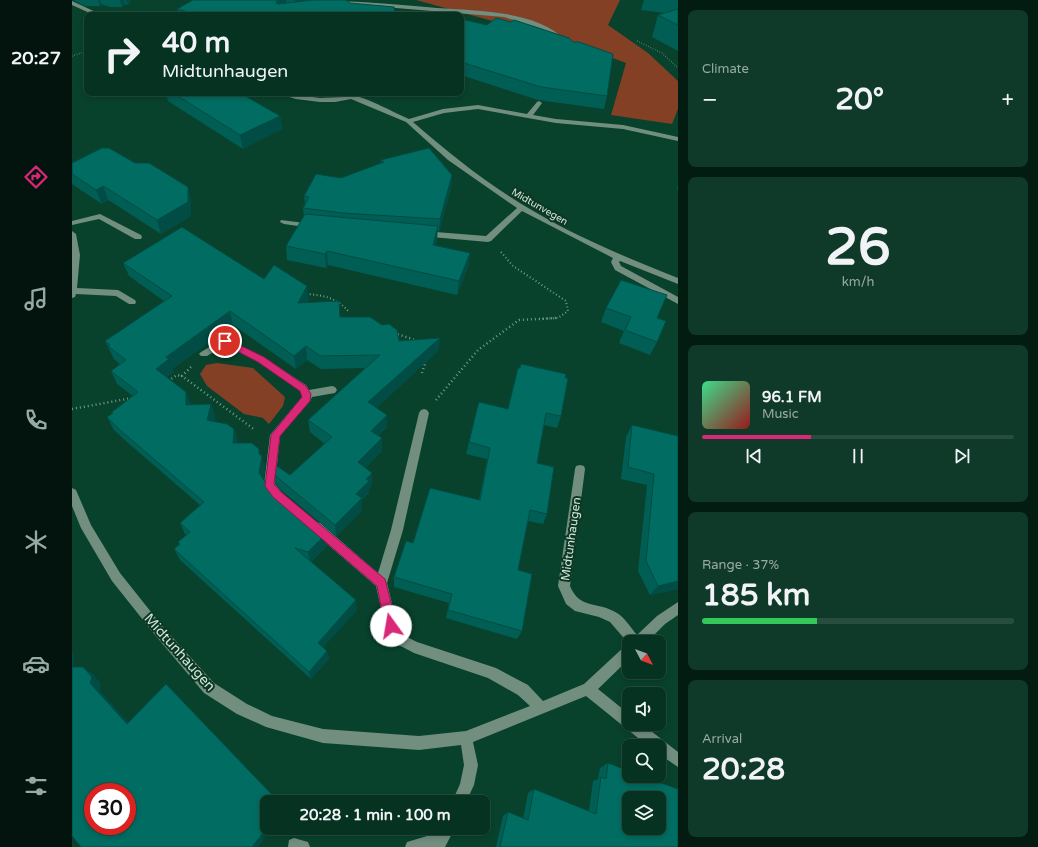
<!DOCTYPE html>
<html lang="en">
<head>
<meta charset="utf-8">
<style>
	body { margin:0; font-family:"Varela Round",sans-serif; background:#0f3a2a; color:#f1f3f6; height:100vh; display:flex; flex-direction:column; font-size:15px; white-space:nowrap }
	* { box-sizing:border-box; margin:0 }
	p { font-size:13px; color:#98aaa5 }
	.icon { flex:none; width:22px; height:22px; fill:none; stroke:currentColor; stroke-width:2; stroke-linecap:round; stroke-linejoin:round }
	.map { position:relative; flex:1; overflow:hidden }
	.panel { display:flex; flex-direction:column; gap:10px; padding:10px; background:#031c12; width:360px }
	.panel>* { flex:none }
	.guide { position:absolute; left:12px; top:12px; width:380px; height:84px; border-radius:8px; box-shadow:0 2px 6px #0003,0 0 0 1px #274d3f; background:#063221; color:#f1f3f6; overflow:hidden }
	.needle { width:26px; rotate:131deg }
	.fabs { position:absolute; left:550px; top:635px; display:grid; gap:8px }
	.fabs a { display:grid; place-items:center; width:44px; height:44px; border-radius:8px; background:#063221; box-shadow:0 2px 6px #0003,0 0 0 1px #274d3f; font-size:20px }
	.speed { position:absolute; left:12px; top:783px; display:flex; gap:8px; font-size:20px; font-weight:700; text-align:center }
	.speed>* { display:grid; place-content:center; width:52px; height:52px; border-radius:50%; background:#063221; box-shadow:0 2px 6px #0003,0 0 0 1px #274d3f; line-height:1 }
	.speed .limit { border:6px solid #d22; background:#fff; color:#111 }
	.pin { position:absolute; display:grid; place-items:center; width:34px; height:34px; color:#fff; margin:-17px; border:2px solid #fff; border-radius:50%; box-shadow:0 1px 4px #0007 }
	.me { position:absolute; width:44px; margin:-22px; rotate:347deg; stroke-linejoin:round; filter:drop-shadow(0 0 3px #0008) }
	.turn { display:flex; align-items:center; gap:14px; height:84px; padding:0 12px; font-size:18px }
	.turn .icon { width:52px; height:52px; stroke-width:2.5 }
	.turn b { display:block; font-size:28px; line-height:34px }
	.big { font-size:30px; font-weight:700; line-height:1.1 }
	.panel .widget { flex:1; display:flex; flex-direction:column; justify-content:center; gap:6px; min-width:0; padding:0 14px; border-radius:8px; background:#0f3a2a }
	.panel .dial { align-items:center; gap:0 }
	.dial b { font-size:52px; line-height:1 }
	.song { display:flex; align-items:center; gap:12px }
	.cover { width:48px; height:48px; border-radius:6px; background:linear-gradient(135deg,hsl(150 70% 55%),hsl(0 70% 35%)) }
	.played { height:4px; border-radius:2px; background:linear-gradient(90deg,#db2777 35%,#274d3f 35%) }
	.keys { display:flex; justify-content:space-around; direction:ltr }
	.heat { display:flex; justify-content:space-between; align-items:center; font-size:22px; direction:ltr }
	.charge { height:6px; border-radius:3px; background:linear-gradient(90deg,#34c759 37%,#274d3f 0) }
	.trip { position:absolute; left:188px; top:795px; width:230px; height:40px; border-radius:8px; background:#063221; box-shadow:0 2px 6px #0003,0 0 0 1px #274d3f; font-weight:700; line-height:40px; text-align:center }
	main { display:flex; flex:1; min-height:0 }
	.tabs { display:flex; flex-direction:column; width:72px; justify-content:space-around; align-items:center; background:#02140d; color:#98aaa5 }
	.tabs .icon { width:28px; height:28px }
	.tabs .active { color:#db2777 }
	.tabs b { font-size:18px; color:#f1f3f6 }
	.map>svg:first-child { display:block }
</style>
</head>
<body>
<main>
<nav class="tabs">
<b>20:27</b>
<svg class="icon active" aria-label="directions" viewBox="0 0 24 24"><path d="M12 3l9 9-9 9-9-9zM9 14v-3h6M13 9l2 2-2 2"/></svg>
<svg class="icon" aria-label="music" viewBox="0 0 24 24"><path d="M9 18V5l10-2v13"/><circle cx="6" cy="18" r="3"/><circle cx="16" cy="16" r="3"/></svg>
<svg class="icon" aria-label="phone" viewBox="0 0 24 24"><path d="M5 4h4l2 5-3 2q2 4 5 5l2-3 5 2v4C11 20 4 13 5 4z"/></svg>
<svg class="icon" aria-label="climate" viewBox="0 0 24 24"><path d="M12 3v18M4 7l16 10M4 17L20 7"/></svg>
<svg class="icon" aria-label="car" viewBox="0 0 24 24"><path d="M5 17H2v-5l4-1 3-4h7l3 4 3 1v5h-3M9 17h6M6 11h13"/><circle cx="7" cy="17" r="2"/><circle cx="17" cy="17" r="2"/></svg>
<svg class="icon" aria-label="filters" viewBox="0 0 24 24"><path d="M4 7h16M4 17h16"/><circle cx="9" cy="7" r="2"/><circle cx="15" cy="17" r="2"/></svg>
</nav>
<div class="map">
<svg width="606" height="847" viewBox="0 0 606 847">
	<rect width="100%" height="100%" fill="#08422c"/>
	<!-- green -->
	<path fill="#834024" d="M344,0H548L536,25L576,53L606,81V109L600,124L539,115L554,63L501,43Z
		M145,363L181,368L213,397L211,406L197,424L191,418L172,414L135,386L128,374L134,365Z"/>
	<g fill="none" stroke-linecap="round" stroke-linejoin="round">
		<!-- path-far2 -->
		<path stroke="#709d8a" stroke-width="1.5" stroke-dasharray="0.5 2" stroke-linecap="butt" d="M565,41L590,53L606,68
			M0,56L15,51"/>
		<!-- path-far1 -->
		<path stroke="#709d8a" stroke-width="2" stroke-dasharray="1 2.5" stroke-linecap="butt" d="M429,252L441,266L494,301L496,311L486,318L465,319
			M234,294C252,295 265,298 277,312"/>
		<!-- path -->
		<path stroke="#709d8a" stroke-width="2.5" stroke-dasharray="1 3" stroke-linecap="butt" d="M322,333L346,341
			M119,367L110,376L183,430
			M350,373L354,360
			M96,381L105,375L110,376
			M364,400L406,350L447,320L485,318
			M0,409L60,398"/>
		<!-- minor -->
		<path fill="#728e7f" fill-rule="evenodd" d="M0,1L28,14L29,15H22L0,5Z
			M264,1C298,2 331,5 365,8C404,11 464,10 493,40L488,41L468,28L432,17L300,6L262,4L261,3Z
			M264,93C289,93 314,109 337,119L371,109L406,105L455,114L465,102L467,101L470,103L461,115L484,119L551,125L606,137V141L551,129L484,123L406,109L372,113L341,122C379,155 419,187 463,212C507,238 558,259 606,278V284L548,261L547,262L549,266L606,297V304L543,270L539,262L541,258L450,211L419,241L416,242L348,236L347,234L351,231L414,236L445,208L376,160L334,122L279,99L263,102H248L224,99L214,96L217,94L248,98L272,97Z
			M28,214L69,235L70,237L69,239H63L27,219L0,225V221Z
			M209,220L240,224L244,226L240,228L212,224L208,222Z
			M0,231L4,234L8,255L5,288L46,290L63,300L64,302L63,304H57L44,296L4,294L3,297L0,298Z
			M153,338L192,358L234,385L237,390L260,386L263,387L265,390L263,393L240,397L238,401L208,436L203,484L216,500L215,503C206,507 195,492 192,485L198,435L230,397L228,391L186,362L153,345L135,356H129L127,354L129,352Z
			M352,409L355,410L357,413L331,530L315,583L325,624L331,635L345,642L424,668L456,685L471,701L512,684L553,646L557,644L538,622L527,617L503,611L494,604L486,586L503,469L504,466L508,465L512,466L513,469L498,586C508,610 526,601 545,613C553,618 559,628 565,635L585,616L606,602V615L593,624L575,642H557V659L526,689L557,714V724H570L606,752V767L587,754V746H576L514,696L401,742L406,765L402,785L394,802H380L388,784L392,765L389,745L347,750L251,743L194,727L165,714L132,693L83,635L40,581L9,528L0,506V488L4,490L19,525L48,573L91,627L142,683L175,704L200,716L251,729L347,736L394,731L458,706L446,695L416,678L342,653L323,643L313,626L304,586L240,531L238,527L240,523L244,522L248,523L306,573L319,530L347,413L349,410Z
			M368,828H383L373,847H333L335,842L365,833Z
			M222,838L236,842L238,847H216L217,840Z"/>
	</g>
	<!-- wall -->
	<path fill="#015e54" d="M1,0H59L56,5L53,4L50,7H38L29,4L28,6H13Z
		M209,0H274L106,15L105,9Z
		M572,0H606V51L580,37L586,15L592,13L569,10Z
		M389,19L535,96L532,109L466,100L389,75Z
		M94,93H168L208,116L210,129L171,149L96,101Z
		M309,160L380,175L379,188L367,232L365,231V240L363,245L398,253L396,267L385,295L256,265L254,268L215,260L214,246L232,217L231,208L233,205L232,196L269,178L309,163Z
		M0,163H63L116,187L119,201V216L89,234L38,201L36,200L30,204L0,184Z
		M606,182V190H605Z
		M51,263L192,279L237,300L235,303L327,341L368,338L366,351L304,408L315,427L306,436L310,451L293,468L300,485L297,488V493L290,500V510L264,536L209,490L204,484L201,472L218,475L253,444L238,432L236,420L293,368L249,369L235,360L224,369L161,325L100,369L102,372L95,377L119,405L139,404L143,416L142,422L162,429L166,443L187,449L193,468L191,479L196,486L255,546L239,562L285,610L251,647L255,651L257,659L239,679L108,560L102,549L108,544L106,542L115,535L113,534L108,523L128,505L55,442L42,430L35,417L40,414V412L61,396L45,384L39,371L48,364L42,359L33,341L92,301L57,276Z
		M534,308L585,318V342L578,355L547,343L552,331L529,322Z
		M446,368L493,378L489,416L485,428L472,425L465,463L475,514L471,524L456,521L446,570L450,631L445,639L374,618L377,603L322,587V577L341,543L407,500L415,459L394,454L397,442L436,409Z
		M560,425L606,436V589L578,595L566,571L575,485L549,479L554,437Z
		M536,763L606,847H424L431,816L436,812L451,819L456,793L462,789L517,811L521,781L526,779L528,768Z"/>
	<!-- shaded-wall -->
	<path fill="#014c45" d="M26,0H28L29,4L28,6Z
		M48,0H52L53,4L50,7Z
		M54,0H59L56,5Z
		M209,0H214L215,10L204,3L205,1Z
		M223,0H264L223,8Z
		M208,116L210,129L171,149L168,135Z
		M380,175L379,188L367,232L368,219Z
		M31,186L36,200L30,204L24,190Z
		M116,187L119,201V216L89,234L85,220Z
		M366,226L365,240L359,259L361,245Z
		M255,251L256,265L254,268L253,254Z
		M398,253L396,267L385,295L387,281Z
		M235,286L237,300L227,317L226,303Z
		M158,311L161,325L100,369L102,372L89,382L84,369L94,357Z
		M368,338L366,351L296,415V402Z
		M234,346L235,360L224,369L222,356Z
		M114,392L119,404V418L114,405Z
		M139,404L143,416L139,433L135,420Z
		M315,415V427L299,443V431Z
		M162,429L166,441L165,455L161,443Z
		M310,438V451L287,474L286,462Z
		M187,449L193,468L191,485L187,473Z
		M300,473V485L297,488V493L290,500V510L264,536L263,525L294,479Z
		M253,535L255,546L238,562L236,552Z
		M606,581V589L578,595L586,586Z
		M284,600L285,610L248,651L246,643Z
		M0,651L2,654L0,676Z
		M255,651L257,659L239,679L237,672Z
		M11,667L21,674L29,684L28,691L63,730L55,724L18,683Z
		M195,828H201L186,847H180Z"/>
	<!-- building -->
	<path fill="#016d62" stroke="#014c45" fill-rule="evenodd" d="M121,0H209L205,1L204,3L206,4L242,0H274L278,3L322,7L324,15H106L113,11L105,9Z
		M606,9V25L586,15Z
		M357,13L373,14L375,15H357Z
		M424,18L439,22L442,20L497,38L501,42H507L541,54L535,96L469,87L389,62V19L415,25Z
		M101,93H168L208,116L168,135Z
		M30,148H37L63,163H77L116,187V202L85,220L33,187L31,186L24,190L0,174V163Z
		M357,148L380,175L368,219L271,213L231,208L237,197L232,196L244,174L269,178L312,162L309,160Z
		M233,214L366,226L361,245L398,253L387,281L255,251L253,254L214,246Z
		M110,227L192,279L202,265L235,286L226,303L267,301L268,317H298L310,325L317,324L325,330L327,341L368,338L296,402L315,415L299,431L310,438L286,462L300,473L294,479L297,481L284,494L290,498L263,525L206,478L201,472L202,464L218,475L260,437L236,420L308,355L248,356L234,346L222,356L158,311L94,357L97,359L84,369L114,392V405L139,404L135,420L155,424L162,429L161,443H180L187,449V454L190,456L187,473L196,486L253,535L236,552L223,548L284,600L246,643L255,651L237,672L102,549L108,544L106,542L118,532L108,523L132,502L48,430L35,417L41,413L40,412L66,392L39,371L54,360L36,346L38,345L33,341L100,296L51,263Z
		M549,280L595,295L585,318L594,321L585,342L553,330L559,317L534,308Z
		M449,364L494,374L493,378H496L489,416L474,413L465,463L482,467L475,514L458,510L446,570L460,574L450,631L376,610L380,594L322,577L334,541L341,543L358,488L408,500L418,448L397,442L405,409L407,402L436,409L446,368H448Z
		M560,425L606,436V581L586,586L574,561L582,474L556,467Z
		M0,667H11L20,677L18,683L55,724L94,684L207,802H195V828L180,847H9L0,836ZM21,792H55V826H21Z
		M536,763L557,771V776H570L606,789V847H428L436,812L456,820L462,789L524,814L529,777L534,779ZM557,798H587V828H557Z"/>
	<!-- route -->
	<path fill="#db2777" stroke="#8e194d" d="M153,338L192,357L234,386L239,394L238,401L208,436L202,484L208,491L313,579L325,626L323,630L319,632L315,630L313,626L305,586L201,497L193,486L199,435L230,397L228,391L186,362L150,343L149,341Z"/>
	<g text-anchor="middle" stroke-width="4" stroke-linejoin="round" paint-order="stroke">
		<!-- far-street labels -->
		<g font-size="10" fill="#c9ebd9" stroke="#103525">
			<text transform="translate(468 206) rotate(30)" y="4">Midtunvegen</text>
		</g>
		<!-- street labels -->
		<g font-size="12" fill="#c9ebd9" stroke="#103525">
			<text transform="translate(499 539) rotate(-82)" y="4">Midtunhaugen</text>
		</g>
		<!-- near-street labels -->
		<g font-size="14" fill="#c9ebd9" stroke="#103525">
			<text transform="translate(108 652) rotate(48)" y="5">Midtunhaugen</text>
		</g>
	</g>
</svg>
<div class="fabs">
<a><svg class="needle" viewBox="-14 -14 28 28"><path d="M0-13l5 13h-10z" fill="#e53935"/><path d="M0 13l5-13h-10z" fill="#98aaa5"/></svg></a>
<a><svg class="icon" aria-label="sound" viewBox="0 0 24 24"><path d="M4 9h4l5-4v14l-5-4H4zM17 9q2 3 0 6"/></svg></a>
<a><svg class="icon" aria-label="search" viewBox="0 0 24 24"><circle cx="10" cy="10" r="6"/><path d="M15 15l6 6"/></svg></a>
<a><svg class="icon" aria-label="layers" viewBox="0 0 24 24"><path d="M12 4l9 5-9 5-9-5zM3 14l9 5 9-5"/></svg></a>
</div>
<div class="speed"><div class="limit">30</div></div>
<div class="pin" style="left:153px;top:341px;background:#d93025"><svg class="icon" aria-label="arrive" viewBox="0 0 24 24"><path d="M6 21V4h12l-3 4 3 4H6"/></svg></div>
<svg class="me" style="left:319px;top:626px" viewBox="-20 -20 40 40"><circle r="19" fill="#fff"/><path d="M0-13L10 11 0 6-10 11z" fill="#db2777"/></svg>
<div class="trip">20:28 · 1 min · 100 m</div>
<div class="guide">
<div class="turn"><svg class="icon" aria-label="right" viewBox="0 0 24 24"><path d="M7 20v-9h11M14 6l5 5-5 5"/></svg><div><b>40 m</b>Midtunhaugen</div></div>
</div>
</div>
<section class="panel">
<div class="widget"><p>Climate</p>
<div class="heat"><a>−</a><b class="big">20°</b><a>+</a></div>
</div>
<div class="widget dial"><b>26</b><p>km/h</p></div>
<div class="widget">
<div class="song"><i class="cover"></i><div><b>96.1 FM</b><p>Music</p></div></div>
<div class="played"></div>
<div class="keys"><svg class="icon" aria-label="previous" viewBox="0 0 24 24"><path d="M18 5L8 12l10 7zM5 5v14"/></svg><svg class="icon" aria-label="pause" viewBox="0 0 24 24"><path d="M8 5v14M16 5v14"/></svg><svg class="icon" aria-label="next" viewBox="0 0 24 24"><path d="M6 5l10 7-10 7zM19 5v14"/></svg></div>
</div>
<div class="widget"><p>Range · 37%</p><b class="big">185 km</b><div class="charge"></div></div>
<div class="widget"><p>Arrival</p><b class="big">20:28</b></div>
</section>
</main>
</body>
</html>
